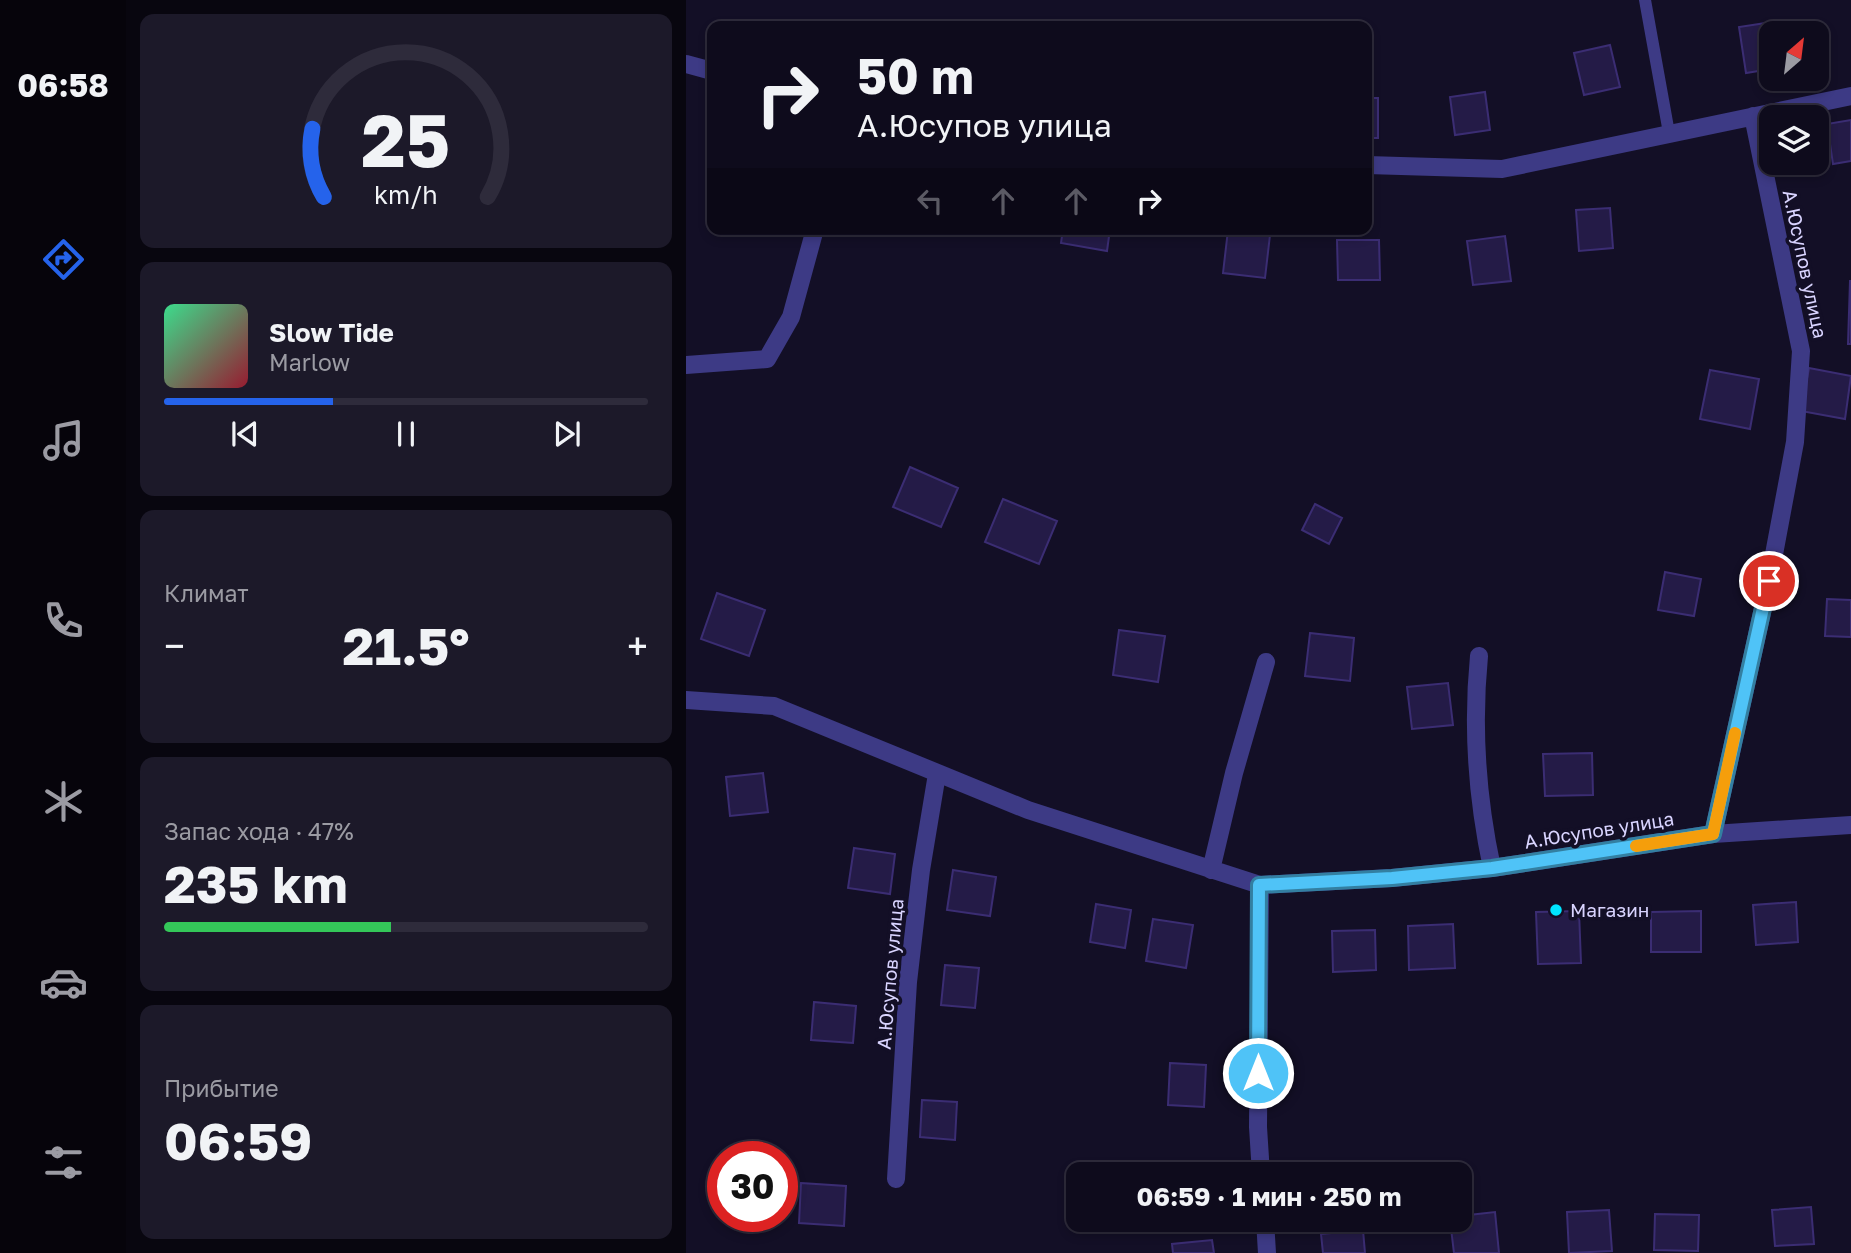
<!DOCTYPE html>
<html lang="ru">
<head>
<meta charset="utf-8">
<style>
	body { margin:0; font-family:"Golos Text",sans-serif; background:#1c1929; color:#f1f3f6; height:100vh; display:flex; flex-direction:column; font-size:26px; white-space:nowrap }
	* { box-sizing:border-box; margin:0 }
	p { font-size:23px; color:#9b9ba3 }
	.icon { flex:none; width:38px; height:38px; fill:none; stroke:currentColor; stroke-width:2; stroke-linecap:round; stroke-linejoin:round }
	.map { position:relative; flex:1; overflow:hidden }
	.panel { display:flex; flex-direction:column; gap:14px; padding:14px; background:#08060f; width:560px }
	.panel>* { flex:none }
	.top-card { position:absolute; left:21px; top:21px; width:665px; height:214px; border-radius:14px; box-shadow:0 4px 10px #0003,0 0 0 2px #2e2b3b; background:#0e0b1c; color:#f1f3f6; overflow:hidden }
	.needle { width:46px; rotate:28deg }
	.buttons { position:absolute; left:1073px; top:21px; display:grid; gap:14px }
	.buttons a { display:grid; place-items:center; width:70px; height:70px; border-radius:14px; background:#0e0b1c; box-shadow:0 4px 10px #0003,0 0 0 2px #2e2b3b; font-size:35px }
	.speed { position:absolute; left:21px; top:1141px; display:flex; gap:14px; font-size:35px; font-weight:700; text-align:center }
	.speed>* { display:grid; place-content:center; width:91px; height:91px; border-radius:50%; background:#0e0b1c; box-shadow:0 4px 10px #0003,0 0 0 2px #2e2b3b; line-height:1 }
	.speed .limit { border:10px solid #d22; background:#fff; color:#111 }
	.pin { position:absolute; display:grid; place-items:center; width:60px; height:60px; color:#fff; margin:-30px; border:4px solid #fff; border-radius:50%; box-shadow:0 2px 7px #0007 }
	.me { position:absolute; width:77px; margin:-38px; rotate:0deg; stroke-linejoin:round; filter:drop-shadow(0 0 5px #0008) }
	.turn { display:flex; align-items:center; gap:24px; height:147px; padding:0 35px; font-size:32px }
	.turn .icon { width:91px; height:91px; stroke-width:2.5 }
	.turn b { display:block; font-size:49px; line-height:60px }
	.lanes { display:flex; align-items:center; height:66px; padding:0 35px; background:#0003; justify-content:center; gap:35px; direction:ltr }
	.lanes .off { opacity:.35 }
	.big { font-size:52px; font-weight:700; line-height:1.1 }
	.panel .card { flex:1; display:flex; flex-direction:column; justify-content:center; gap:10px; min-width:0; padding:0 24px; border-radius:14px; background:#1c1929 }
	.panel .dial { align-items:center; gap:0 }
	.dial svg { height:182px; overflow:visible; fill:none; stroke:#2e2b3b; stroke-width:7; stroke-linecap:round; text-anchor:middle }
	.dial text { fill:#f1f3f6; stroke:none }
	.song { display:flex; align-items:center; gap:21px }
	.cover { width:84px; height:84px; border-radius:10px; background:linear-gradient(135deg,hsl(150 70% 55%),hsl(350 70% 35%)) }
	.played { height:7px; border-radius:4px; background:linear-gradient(90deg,#2563eb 35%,#2e2b3b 35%) }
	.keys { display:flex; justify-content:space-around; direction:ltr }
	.heat { display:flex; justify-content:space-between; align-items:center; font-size:38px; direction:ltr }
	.charge { height:10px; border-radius:5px; background:linear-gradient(90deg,#34c759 47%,#2e2b3b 0) }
	.trip { position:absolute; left:380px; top:1162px; width:406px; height:70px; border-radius:14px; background:#0e0b1c; box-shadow:0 4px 10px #0003,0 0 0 2px #2e2b3b; font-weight:700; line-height:70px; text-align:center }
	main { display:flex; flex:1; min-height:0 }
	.tab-bar { display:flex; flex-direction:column; width:126px; justify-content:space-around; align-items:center; background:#06040b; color:#9b9ba3 }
	.tab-bar .icon { width:49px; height:49px }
	.tab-bar .current { color:#2563eb }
	.tab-bar b { font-size:32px; color:#f1f3f6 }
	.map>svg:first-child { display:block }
</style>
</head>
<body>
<main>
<nav class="tab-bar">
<b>06:58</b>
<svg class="icon current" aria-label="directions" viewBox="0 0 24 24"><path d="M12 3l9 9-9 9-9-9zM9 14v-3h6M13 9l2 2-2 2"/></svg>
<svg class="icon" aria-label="music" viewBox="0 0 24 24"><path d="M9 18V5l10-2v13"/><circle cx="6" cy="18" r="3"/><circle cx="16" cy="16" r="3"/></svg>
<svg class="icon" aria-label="phone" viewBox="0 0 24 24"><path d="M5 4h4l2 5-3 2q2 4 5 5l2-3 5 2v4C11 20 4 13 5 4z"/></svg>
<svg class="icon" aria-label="climate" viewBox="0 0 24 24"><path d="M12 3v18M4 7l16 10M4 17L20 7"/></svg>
<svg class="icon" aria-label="car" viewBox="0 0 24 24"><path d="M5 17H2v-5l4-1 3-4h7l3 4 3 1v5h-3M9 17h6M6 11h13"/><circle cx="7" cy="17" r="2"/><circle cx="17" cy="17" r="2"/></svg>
<svg class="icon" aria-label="filters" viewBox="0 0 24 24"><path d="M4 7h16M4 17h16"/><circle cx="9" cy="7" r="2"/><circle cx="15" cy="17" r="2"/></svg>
</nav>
<section class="panel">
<div class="card dial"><svg viewBox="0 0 100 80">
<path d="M14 69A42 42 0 1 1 86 69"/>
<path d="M14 69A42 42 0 0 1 9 39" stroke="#2563eb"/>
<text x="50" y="56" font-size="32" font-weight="700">25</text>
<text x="50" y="72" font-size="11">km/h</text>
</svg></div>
<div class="card">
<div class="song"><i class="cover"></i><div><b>Slow Tide</b><p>Marlow</p></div></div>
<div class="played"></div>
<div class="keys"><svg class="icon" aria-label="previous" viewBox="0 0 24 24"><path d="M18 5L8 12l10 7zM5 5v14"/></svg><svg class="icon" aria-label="pause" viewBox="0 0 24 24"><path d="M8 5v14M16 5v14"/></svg><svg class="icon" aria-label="next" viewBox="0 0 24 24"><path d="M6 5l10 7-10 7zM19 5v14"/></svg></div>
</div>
<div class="card"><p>Климат</p>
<div class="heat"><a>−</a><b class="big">21.5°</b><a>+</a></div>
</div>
<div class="card"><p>Запас хода · 47%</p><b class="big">235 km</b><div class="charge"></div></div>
<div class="card"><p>Прибытие</p><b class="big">06:59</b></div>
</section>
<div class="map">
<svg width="1165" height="1253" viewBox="0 0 1165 1253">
	<rect width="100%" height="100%" fill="#130f26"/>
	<!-- building -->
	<path fill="#241b47" stroke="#3b2d73" stroke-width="2" d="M1093,21L1095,33H1085V69L1060,73L1053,27Z
		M924,45L934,87L898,95L888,53Z
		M799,92L804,130L769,135L764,97Z
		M681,98H692V138H681Z
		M1165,120V161L1147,164L1141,124Z
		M924,208L927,248L893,251L890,210Z
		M377,229H424L421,251L375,243Z
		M542,230L584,235L579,278L537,273Z
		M819,236L825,281L787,285L781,241Z
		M651,240H693L694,280H652Z
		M1164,281H1165V344H1162Z
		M1123,368L1165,376L1159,419L1115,411Z
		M1024,370L1073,379L1064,429L1014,419Z
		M224,467L272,488L255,527L207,507Z
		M317,499L371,521L353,564L299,542Z
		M629,504L656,518L643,544L616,530Z
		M979,572L1015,579L1008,616L972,610Z
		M31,593L79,610L63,656L15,639Z
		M1141,599L1165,600V637L1139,636Z
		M433,630L479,636L472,682L427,675Z
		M624,633L668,638L664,681L619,676Z
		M762,683L767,725L726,729L721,687Z
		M906,753L907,795L859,796L857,754Z
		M77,773L82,812L44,816L40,777Z
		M168,848L209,854L204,894L162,888Z
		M267,870L310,877L304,916L261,910Z
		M1110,902L1112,942L1070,945L1067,905Z
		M410,904L445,910L439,948L404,942Z
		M893,911L895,963L852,964L850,912Z
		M1015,911V952H965V912Z
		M467,919L507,925L500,968L460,961Z
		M767,924L769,968L723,970L722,926Z
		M689,930L690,970L647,972L646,931Z
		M259,965L293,968L289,1008L255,1005Z
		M128,1002L170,1006L167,1043L125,1040Z
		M484,1063L520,1065L518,1107L482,1105Z
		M236,1100L271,1102L269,1140L234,1137Z
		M115,1183L160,1186L158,1226L113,1223Z
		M1125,1207L1128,1244L1089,1246L1086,1210Z
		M923,1210L926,1251L883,1253L881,1212Z
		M809,1212L813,1253H768L764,1220H774V1216Z
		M969,1214L1013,1215L1012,1251L968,1250Z
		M677,1230L679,1253H637L635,1234Z
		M526,1240L528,1253H487L486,1244Z"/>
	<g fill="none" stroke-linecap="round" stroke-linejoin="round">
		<!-- service -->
		<path stroke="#3d3a85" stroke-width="12" d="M959,0L983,133"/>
		<!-- minor -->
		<path stroke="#3d3a85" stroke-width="18" d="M0,64L26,71
			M681,165L816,169L1165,96
			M0,365L81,359L105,317L129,229
			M793,656C786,727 791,798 806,868
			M0,700L88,706L342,810L574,885L706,878L806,868L1027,834L1165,825
			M1027,834L1083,581L1109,442L1115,351L1067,116
			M525,870L548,773L580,662
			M574,885L572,1127L575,1174
			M210,1179L222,982L235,870L251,774
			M579,1220L581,1253"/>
	</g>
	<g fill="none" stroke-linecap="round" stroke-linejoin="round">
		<!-- route casing -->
		<g stroke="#337fa1" stroke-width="18">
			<path id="route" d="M572,1073L573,885L706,878L806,868L1027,834L1083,581"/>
		</g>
		<!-- route -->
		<use href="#route" stroke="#4fc3f7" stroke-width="12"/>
		<!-- slow -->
		<path stroke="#f59e0b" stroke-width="12" d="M950,846L1027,834L1049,733"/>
	</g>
	<!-- markers -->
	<circle fill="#00e5ff" stroke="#130f26" stroke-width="2.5" cx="870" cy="910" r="7"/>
	<g text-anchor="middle" stroke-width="7" stroke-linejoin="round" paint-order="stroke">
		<!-- street labels -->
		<g font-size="19" fill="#d9d4ff" stroke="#130f26">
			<text transform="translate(1119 264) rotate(78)" y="7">А.Юсупов улица</text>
			<text transform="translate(913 830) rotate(-9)" y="7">А.Юсупов улица</text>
			<text transform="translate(204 974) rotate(-85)" y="7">А.Юсупов улица</text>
		</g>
		<!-- poi labels -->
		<g font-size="19" fill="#d9d4ff" stroke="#130f26" text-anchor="start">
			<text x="884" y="917">Магазин</text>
		</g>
	</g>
</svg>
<div class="buttons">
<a><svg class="needle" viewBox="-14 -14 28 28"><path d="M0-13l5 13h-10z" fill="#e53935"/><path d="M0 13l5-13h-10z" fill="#9b9ba3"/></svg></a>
<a><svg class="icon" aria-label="layers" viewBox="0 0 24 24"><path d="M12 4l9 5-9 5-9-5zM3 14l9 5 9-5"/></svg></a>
</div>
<div class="speed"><div class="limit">30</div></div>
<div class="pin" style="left:1083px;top:581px;background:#d93025"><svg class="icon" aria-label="arrive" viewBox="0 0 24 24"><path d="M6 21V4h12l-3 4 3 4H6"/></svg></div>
<svg class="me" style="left:572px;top:1073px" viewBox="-20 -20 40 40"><circle r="17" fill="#4fc3f7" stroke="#fff" stroke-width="3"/><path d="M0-11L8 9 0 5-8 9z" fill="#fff"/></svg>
<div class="trip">06:59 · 1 мин · 250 m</div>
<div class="top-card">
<div class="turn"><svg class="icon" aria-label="right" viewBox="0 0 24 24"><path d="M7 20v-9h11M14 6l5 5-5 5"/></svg><div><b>50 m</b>А.Юсупов улица</div></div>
<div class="lanes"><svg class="icon off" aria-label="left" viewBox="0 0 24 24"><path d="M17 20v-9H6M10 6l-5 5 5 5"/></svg><svg class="icon off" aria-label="ahead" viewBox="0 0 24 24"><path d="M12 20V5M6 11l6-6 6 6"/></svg><svg class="icon off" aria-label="ahead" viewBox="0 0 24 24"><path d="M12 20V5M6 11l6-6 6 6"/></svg><svg class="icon" aria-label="right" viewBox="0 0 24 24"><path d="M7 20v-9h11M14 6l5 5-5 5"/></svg></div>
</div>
</div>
</main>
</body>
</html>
